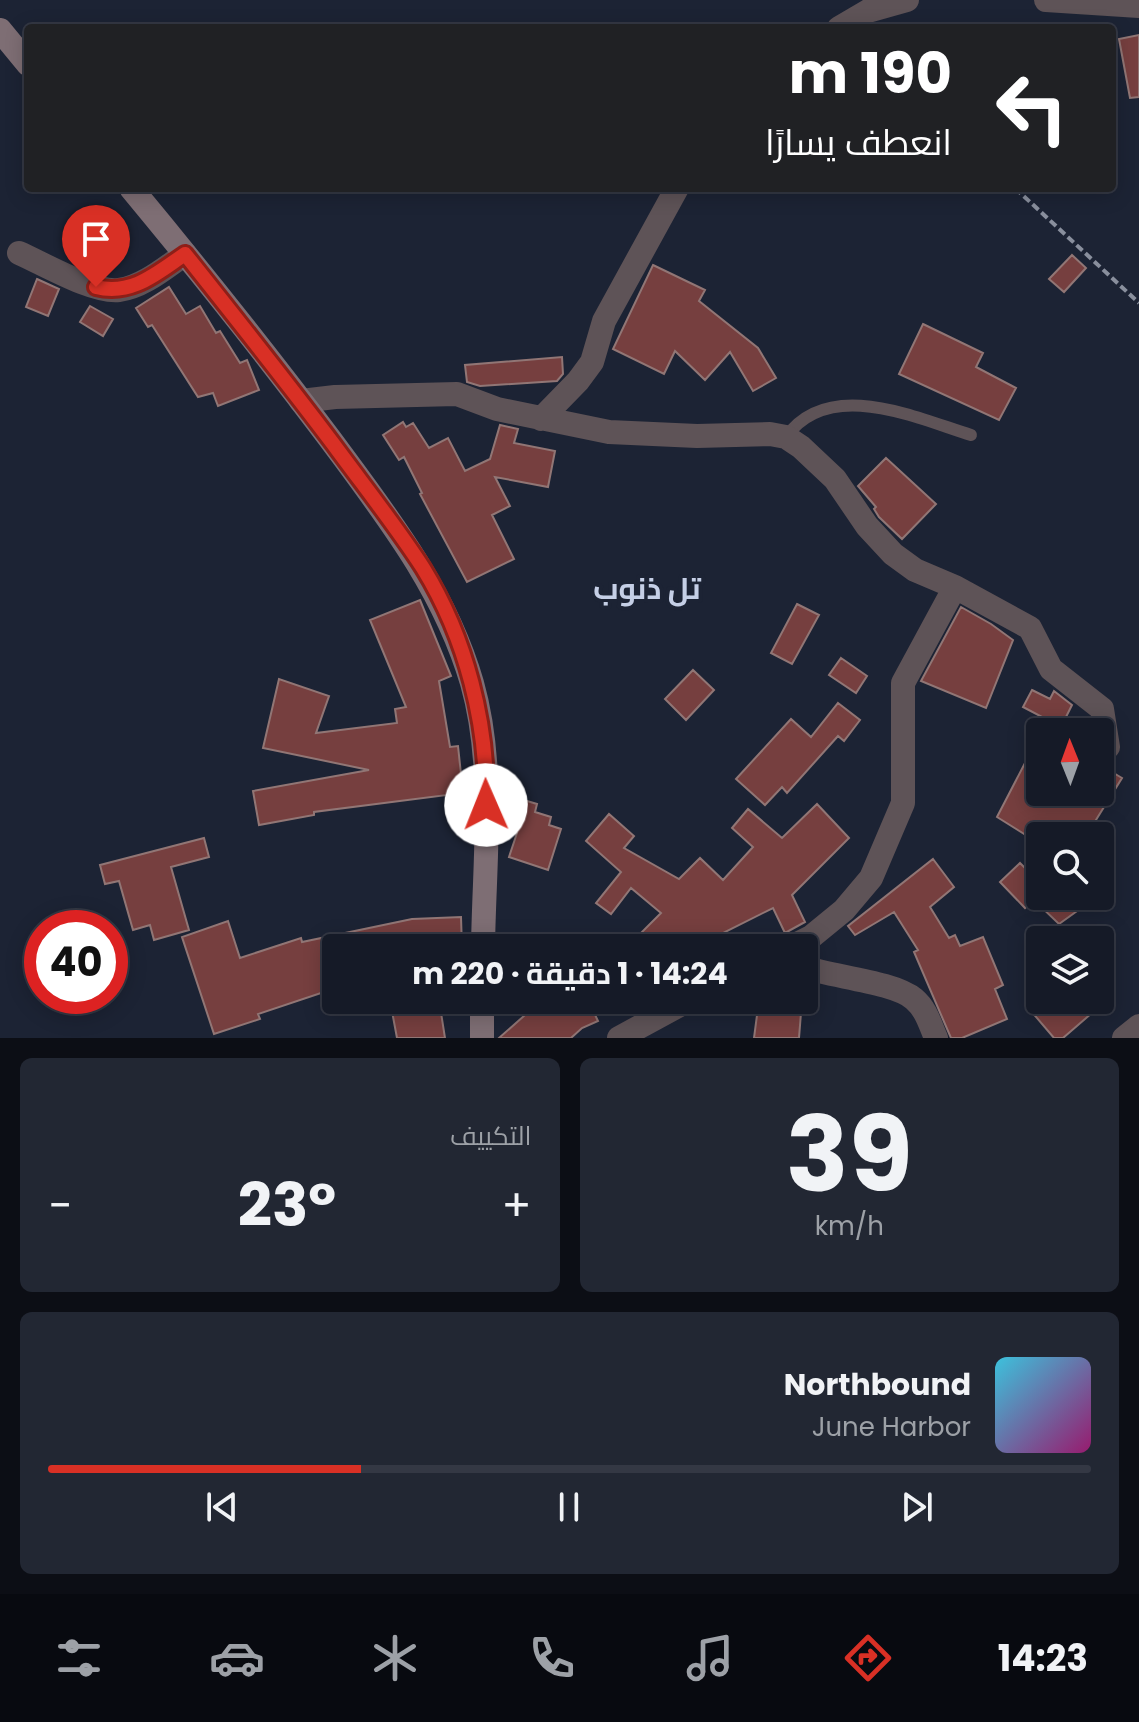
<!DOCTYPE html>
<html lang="ar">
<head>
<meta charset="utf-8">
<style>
	body { margin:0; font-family:Poppins,Cairo,sans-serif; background:#222733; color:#f1f3f6; direction:rtl; height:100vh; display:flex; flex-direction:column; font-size:30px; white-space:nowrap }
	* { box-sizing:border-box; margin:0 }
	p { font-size:26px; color:#9da1a7 }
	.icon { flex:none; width:44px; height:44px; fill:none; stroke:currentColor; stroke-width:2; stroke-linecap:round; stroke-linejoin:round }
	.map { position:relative; height:1038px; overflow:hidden; direction:ltr }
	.details { display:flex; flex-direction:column; gap:20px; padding:20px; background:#0c0e15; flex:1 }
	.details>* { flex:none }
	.top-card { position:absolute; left:24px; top:24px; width:1092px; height:168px; border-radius:8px; box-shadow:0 4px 20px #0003,0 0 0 2px #343844; direction:rtl; background:#202124; color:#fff; overflow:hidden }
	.needle { width:52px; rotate:359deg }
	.fabs { position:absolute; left:1026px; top:718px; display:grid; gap:16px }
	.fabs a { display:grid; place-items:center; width:88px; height:88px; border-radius:8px; background:#151a27; box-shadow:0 4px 20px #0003,0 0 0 2px #343844; font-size:40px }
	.speed { position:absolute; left:24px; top:910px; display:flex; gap:16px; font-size:40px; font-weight:700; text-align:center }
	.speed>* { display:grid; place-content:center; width:104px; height:104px; border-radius:50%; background:#151a27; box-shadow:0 4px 20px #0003,0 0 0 2px #343844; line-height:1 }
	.speed .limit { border:12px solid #d22; background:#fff; color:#111 }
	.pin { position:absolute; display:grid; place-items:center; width:68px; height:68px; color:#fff; margin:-82px -34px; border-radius:50% 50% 50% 0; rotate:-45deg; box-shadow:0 0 8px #0007 }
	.pin .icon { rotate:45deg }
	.me { position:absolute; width:88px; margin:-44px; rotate:359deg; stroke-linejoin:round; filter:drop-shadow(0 0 6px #0008) }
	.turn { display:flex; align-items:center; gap:28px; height:168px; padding:0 32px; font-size:36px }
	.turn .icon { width:104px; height:104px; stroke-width:2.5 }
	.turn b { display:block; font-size:56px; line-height:68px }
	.big { font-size:60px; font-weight:700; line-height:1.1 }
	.details .card { flex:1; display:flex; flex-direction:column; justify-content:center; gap:12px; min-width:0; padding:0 28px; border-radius:12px; background:#222733 }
	.details .dial { align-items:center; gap:0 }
	.dial b { font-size:104px; line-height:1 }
	.song { display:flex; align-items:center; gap:24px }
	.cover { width:96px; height:96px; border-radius:12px; background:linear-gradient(135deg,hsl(190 70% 55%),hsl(320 70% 35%)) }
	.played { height:8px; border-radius:4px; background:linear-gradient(90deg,#d93025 30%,#343844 30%) }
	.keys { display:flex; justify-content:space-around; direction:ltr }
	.heat { display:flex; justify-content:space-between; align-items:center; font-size:44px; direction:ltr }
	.details .tiles { flex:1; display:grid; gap:20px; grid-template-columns:1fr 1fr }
	.card:last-child { grid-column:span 2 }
	.trip { position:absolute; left:322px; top:934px; width:496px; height:80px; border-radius:8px; background:#151a27; box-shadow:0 4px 20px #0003,0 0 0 2px #343844; font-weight:700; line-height:80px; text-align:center; direction:rtl }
	.tab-bar { display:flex; height:128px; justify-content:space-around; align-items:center; background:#080a10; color:#9da1a7 }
	.tab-bar .icon { width:56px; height:56px }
	.tab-bar .current { color:#d93025 }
	.tab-bar b { font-size:36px; color:#f1f3f6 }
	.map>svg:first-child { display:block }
</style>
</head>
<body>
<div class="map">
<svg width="1139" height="1038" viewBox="0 0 1139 1038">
	<rect width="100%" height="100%" fill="#1c2334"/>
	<!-- building -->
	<path fill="#763f3f" stroke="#917675" stroke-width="2" d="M1139,35V97L1130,98L1119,39Z
		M1072,255L1086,268L1064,292L1049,279Z
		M653,265L705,290L699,301L758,348L776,378L753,391L730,352L705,380L675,351L664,374L613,349Z
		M37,279L59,289L48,316L26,307Z
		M169,287L186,314L200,306L216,333L220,331L240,363L247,360L259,390L218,406L213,393L198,397L152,325L148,327L136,308Z
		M90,306L113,319L103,336L80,322Z
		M923,324L983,353L976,367L1016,388L999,420L899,374Z
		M562,357L563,374L557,381L480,386L467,382L465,365Z
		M403,422L406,427L413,423L429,448L448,438L465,471L490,459L500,425L518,429L514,443L555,451L548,487L495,477L510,506L492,515L514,559L467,582L420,494L422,493L404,457L399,460L383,435Z
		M886,458L936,504L902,539L879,517L874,509L876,507L858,486Z
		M420,600L451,676L439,681L450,747L458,746L463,793L314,812V815L259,825L253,791L369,770L263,748L279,679L329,696L316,733L397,723L395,709L406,707L370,620Z
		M797,604L819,615L792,664L771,653Z
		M961,607L991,624L1013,640L986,708L921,681Z
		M841,658L867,676L856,693L829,675Z
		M693,670L714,690L686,720L665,699Z
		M1032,690L1050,699L1054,691L1072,705L1061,727L1023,707Z
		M838,703L860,720L844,741L838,736L787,793L782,787L765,805L736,779L791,719L811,737Z
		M1040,734V792H1100V765L1122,778L1086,836H1040V844L997,817Z
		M517,798L537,804L535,812L551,817L549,825L561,829L548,870L509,857L517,833L507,830Z
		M817,804L849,838L792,895L805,922L785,933L773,908L709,940L718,948H634L644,938L640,934L661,913L631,888L611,914L596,903L621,872L586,841L609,814L634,836L624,848L679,879L700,858L723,880L753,847L732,828L748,809L782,838Z
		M204,838L209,857L171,867L189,930L154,940L150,925L133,930L119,881L105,884L100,865Z
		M933,859L954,887L930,907L949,938L955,935L960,946L983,937L1003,985L995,989L1007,1019L962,1038H951L914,952L918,950L894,912L855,935L848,926Z
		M1020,863L1040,883L1038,896H1098L1059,924L1034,900L1025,908L1000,882Z
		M461,917L462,948H336V988L258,1014L260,1019L214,1034L182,937L228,921L240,958L301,938L302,942L412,919Z
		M439,1000L445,1038H397L391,1006Z
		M542,1000H588L598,1021L582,1028L571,1038H499Z
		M759,1000H802L799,1038H754Z
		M1044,1000H1107L1063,1038H1054L1031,1011Z"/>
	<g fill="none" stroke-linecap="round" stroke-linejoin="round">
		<!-- path -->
		<path stroke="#898f9d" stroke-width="4" stroke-dasharray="8 4" stroke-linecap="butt" d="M1015,188L1139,303"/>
		<!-- lane -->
		<path stroke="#5e5357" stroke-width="12" d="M786,437C829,377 916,418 971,435"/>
		<!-- street -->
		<path stroke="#5e5357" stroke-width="24" d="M1046,0L1139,6
			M839,28L868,11L907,0
			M19,253C44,264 93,293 119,290C143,287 166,267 185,254
			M301,401L335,397L457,394L497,409L609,432L697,436L770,434L786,437L801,447L835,479L867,526L893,554L915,570L955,587L1030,628L1051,669L1102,709L1108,747
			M541,419L578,381L592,362L604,321L677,188
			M789,948L811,937L844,910L871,878L903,803V683L955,587
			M804,967C833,977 894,982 914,999C926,1009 930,1024 936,1038
			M619,1038L689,1000
			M1124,1038L1139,1026"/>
		<!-- secondary -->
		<path stroke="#7e6e74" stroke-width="24" d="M0,30L28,64
			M131,188C199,270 266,354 330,439C387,516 445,590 472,683C496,768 484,861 483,948
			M482,1038V1000"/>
	</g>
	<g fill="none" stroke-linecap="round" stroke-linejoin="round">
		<!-- route casing -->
		<g stroke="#8d1f18" stroke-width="20">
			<path id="route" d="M96,287C132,296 157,273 185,254C235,317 286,381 334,445C364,486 396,526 423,568C466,638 488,724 486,805"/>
		</g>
		<!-- route -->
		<use href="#route" stroke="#d93025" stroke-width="14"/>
	</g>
	<g text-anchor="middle" stroke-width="8" stroke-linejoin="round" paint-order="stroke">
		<!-- quarter labels -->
		<g font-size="30" font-weight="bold" fill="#c5cfe6" stroke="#1c2334">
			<text x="647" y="599">تل ذنوب</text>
		</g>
	</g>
</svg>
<div class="fabs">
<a><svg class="needle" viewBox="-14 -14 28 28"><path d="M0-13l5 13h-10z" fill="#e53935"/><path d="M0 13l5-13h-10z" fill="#9da1a7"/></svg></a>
<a><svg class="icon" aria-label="search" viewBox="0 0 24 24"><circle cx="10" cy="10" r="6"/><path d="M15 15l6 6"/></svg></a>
<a><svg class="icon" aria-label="layers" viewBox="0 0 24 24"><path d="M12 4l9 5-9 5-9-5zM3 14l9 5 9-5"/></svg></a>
</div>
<div class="speed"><div class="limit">40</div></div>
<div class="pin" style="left:96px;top:287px;background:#d93025"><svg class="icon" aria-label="arrive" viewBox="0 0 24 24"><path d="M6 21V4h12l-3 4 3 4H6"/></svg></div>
<svg class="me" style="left:486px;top:805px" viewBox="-20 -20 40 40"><circle r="19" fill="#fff"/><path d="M0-13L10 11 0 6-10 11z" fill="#d93025"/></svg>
<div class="trip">14:24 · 1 دقيقة · 220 m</div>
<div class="top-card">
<div class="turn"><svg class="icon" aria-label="left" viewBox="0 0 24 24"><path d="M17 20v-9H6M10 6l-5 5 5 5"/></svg><div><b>190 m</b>انعطف يسارًا</div></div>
</div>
</div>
<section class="details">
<div class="tiles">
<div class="card dial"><b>39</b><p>km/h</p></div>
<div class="card"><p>التكييف</p>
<div class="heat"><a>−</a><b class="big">23°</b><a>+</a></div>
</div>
<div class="card">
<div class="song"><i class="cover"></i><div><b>Northbound</b><p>June Harbor</p></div></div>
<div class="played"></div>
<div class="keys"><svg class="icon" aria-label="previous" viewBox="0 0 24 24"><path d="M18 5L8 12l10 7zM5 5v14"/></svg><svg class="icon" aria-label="pause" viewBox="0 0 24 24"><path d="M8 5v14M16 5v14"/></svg><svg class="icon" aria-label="next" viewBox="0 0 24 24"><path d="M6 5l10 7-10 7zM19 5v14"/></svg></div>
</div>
</div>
</section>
<nav class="tab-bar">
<b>14:23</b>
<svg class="icon current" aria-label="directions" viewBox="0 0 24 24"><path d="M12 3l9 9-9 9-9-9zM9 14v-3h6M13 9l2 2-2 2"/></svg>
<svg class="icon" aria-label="music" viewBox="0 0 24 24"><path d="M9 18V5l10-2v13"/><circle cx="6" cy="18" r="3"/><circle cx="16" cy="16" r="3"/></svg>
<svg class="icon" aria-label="phone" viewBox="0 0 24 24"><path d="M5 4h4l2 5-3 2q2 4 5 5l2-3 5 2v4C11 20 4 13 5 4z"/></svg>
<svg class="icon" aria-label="climate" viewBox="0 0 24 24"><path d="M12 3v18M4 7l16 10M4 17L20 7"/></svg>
<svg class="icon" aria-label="car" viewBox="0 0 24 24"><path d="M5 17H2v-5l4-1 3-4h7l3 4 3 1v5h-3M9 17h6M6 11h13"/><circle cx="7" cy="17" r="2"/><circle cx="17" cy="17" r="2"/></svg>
<svg class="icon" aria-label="filters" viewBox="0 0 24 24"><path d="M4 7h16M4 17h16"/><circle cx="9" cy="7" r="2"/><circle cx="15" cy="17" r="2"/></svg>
</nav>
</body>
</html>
